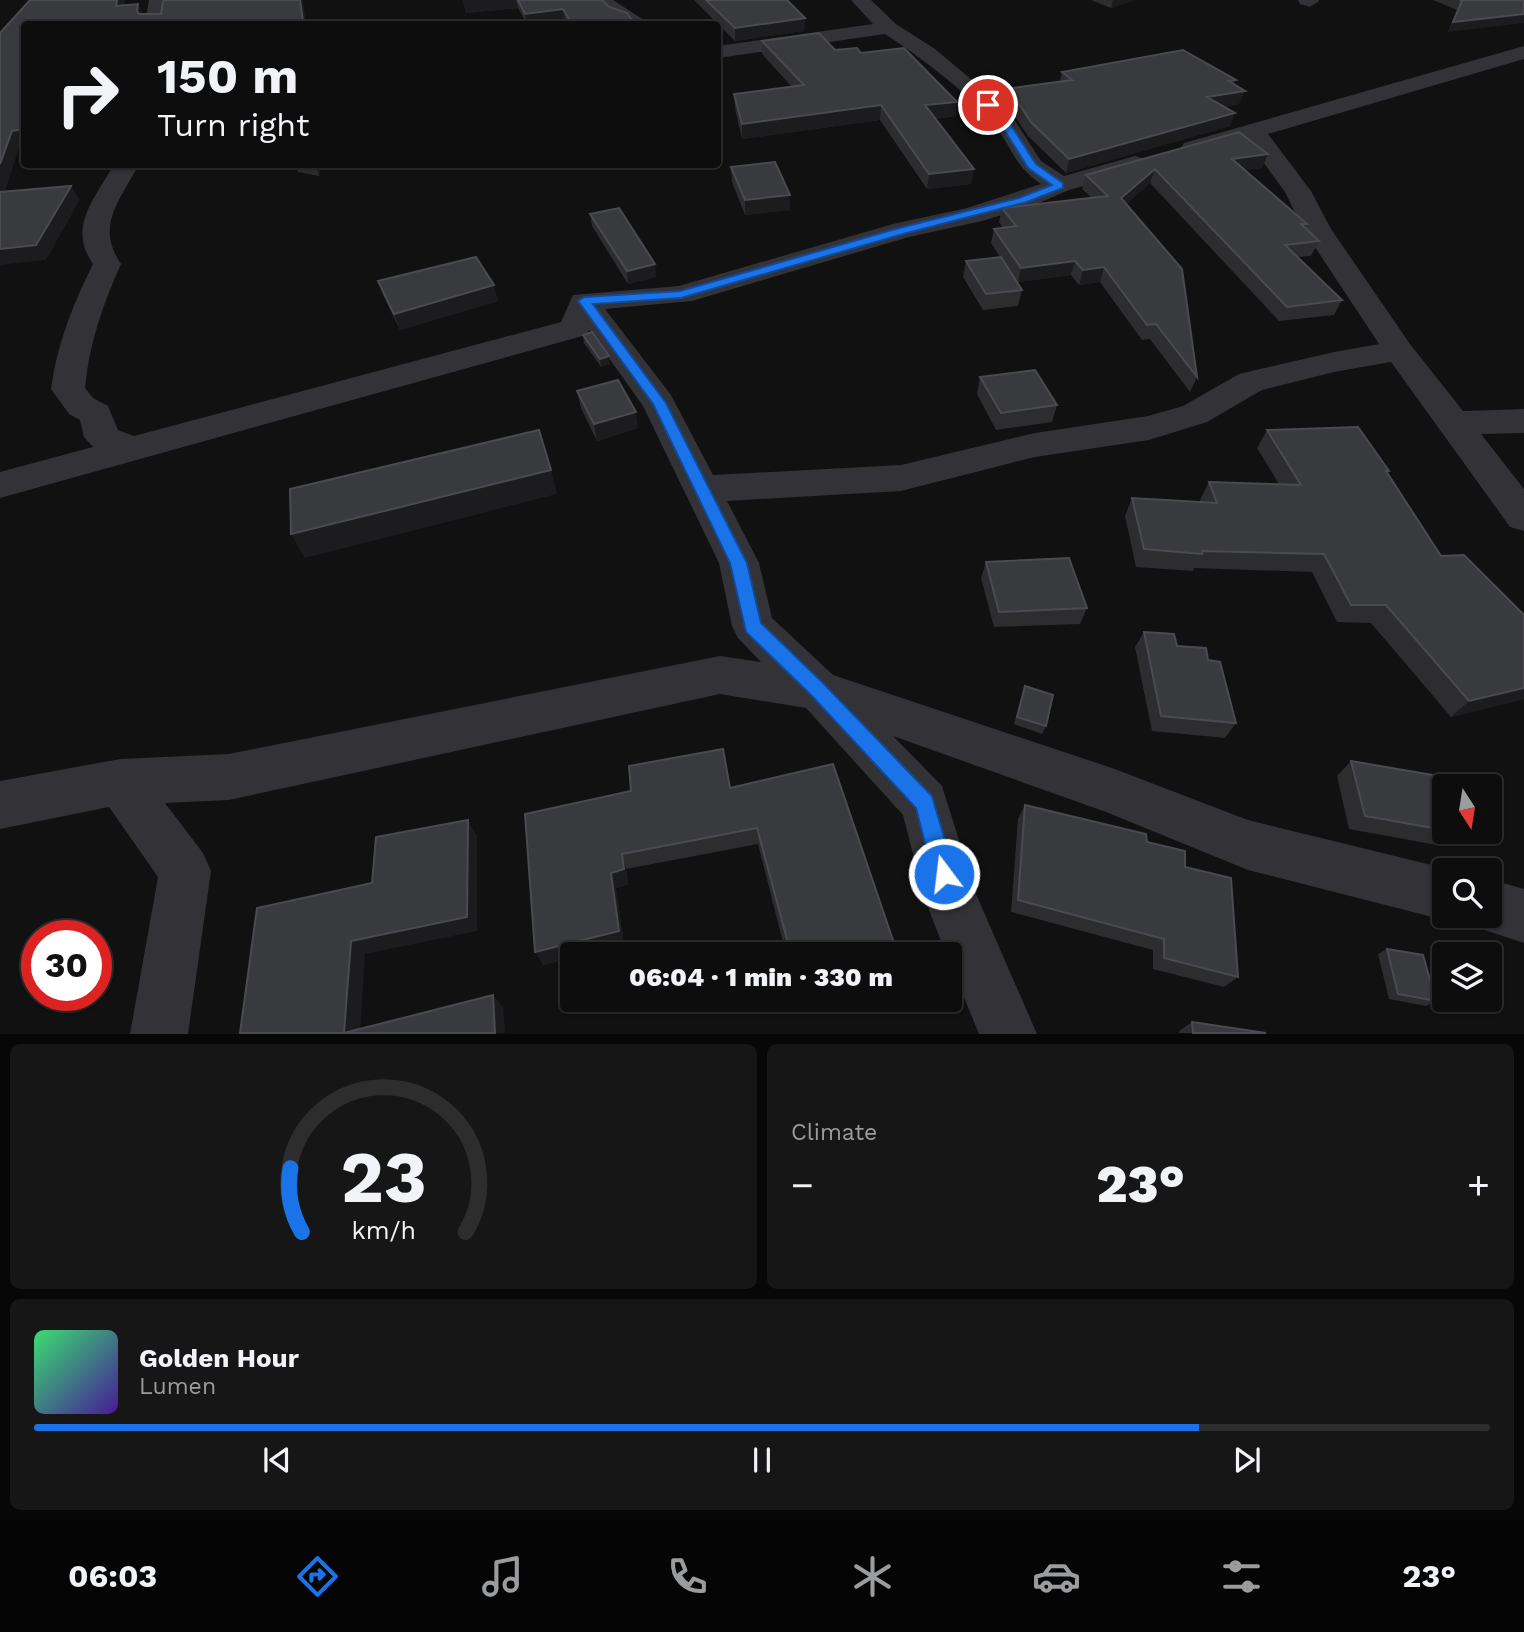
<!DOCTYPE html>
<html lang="en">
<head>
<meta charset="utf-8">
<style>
	body { margin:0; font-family:"Work Sans",sans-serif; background:#161617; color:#f1f3f6; height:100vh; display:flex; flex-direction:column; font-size:26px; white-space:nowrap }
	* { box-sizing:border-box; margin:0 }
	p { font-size:23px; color:#9a9c9e }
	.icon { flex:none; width:38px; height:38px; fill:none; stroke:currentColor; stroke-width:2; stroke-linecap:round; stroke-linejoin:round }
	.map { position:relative; height:1034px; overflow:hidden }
	.sheet { display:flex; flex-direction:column; gap:10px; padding:10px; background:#070708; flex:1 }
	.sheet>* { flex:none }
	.hud { position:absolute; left:21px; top:21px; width:700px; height:147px; border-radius:7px; box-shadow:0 2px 5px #0004,0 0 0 2px #2d2d2e; background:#0d0d0e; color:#f1f3f6; overflow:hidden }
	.needle { width:46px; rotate:168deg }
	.fabs { position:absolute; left:1432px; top:774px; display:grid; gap:14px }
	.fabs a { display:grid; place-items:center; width:70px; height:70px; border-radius:7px; background:#0d0d0e; box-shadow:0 2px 5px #0004,0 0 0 2px #2d2d2e; font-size:35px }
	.speed { position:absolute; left:21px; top:920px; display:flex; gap:14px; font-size:35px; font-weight:700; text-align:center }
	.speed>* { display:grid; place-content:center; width:91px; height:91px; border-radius:50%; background:#0d0d0e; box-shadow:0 2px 5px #0004,0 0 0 2px #2d2d2e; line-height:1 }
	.speed .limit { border:10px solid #d22; background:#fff; color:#111 }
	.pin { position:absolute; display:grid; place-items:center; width:60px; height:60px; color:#fff; margin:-30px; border:4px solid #fff; border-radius:50%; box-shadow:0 2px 7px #0007 }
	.me { position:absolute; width:77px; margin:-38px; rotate:345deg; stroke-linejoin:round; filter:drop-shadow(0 0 5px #0008) }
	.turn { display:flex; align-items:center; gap:24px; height:147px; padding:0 21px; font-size:32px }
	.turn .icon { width:91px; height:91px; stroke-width:2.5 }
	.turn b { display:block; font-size:49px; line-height:60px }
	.big { font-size:52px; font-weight:800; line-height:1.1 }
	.sheet .tile { flex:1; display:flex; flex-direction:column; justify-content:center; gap:10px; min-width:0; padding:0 24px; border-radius:10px; background:#161617 }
	.sheet .dial { align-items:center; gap:0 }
	.dial svg { height:182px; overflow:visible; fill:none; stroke:#2d2d2e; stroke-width:7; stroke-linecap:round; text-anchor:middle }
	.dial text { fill:#f1f3f6; stroke:none }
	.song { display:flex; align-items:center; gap:21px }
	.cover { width:84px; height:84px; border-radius:10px; background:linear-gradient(135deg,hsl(140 70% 55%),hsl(260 70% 35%)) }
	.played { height:7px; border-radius:4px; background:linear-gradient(90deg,#1a73e8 80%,#2d2d2e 80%) }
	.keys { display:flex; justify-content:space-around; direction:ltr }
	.heat { display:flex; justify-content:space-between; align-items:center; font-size:38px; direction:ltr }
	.sheet .tiles { flex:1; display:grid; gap:10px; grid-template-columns:1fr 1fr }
	.tile:last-child { grid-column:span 2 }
	.trip { position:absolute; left:560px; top:942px; width:402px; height:70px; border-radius:7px; background:#0d0d0e; box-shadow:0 2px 5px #0004,0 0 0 2px #2d2d2e; font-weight:800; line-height:70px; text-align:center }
	.tabs { display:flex; height:112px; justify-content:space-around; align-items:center; background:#050506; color:#9a9c9e }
	.tabs .icon { width:49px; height:49px }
	.tabs .current { color:#1a73e8 }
	.tabs b { font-size:32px; color:#f1f3f6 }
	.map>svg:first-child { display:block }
</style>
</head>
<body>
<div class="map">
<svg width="1524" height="1034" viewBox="0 0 1524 1034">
	<rect width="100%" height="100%" fill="#111112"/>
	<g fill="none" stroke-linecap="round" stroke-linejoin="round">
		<!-- minor -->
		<path fill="#323237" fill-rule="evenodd" d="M149,0H167L165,24H145Z
			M594,0H613L650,24C626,26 608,20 594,0Z
			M851,0H871L896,24L935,49L996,100L1012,116L1041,161L1064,176L1135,156L1144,159L1148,164L1144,169L1069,190L1032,206L982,221L909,237L692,301L605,309L671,395L713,475L901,465L1035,433L1148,416L1183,406L1239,374L1334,352L1379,344L1303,229L1285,192L1247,140L1193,155L1184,153L1181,148L1184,143L1524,46V59L1268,134L1311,191L1331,229L1410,344L1463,411L1524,409V433L1481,434L1524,489V531L1510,527L1391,362L1334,372L1262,390L1207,422L1149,440L1035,457L901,491L727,501L759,563L772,618L833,675L1112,768L1248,820L1444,868L1449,870H1444V915H1456L1444,920L1248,870L1106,812L893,736L942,786L976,894L1037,1034H979L950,963V954H946L924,897L903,815L806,708L720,694L229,800L165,803L203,853L211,871L188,1034H130L158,877L109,807L0,829V781L120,759L229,754L720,656L761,662L738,638L732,626L719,563L643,406L589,330L586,335L0,498V472L93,447L84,437L80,420L69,414L51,389C57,344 73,304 93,264C67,227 95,199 114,164H139C120,201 95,225 121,264C103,304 89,344 85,388L93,398L108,406L118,430L134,436L561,322L573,295L679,286L893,224L967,208L1041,184C1012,164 1014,149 994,125C968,92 920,57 885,34L718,58V46L873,24Z
			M1298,0H1319V1L1310,7L1300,4Z
			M1489,879L1524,889V943L1470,925L1466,915H1489Z"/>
	</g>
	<!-- wall -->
	<path fill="#2d2d30" d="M463,0H602L609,7L635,24H566L565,21L540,24H527L518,8L466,13Z
		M694,0H787L805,18L804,31L735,41Z
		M1091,0H1135L1111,8Z
		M1433,0H1524L1448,32L1457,10Z
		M762,41L861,53L957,102L955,116L935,119L974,169L971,184L927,189L880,120L742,139L735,108L734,94L792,87L762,54Z
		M1062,72L1236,80L1234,84L1239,104L1224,107L1235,113L1230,126L1066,173L1028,136L1014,115L1002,103L1005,89L1060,81Z
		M1268,154L1262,168L1245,170L1307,224L1305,228L1319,241L1311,256L1298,257L1342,300L1334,315L1279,321L1150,183L1126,204L1197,377L1190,392L1150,339L1142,340L1100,282L1079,285L1071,275L1018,282L1022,290L1018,306L983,310L963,277L966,261L1000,257L991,243L994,229L1003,228L999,222L1002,208L1091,197L1082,189L1086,175Z
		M295,164H322L319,176L298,172Z
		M731,167L790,195V210L745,215L732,182Z
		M590,214L656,277L628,284L592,226Z
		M378,281L498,301L400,330L384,297Z
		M583,335L610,364L601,367L584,343Z
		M980,377L1057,405L1052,422L996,430L977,394Z
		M577,391L638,428L597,441L581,408Z
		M1267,430L1389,471L1388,473L1524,699L1451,717L1371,623L1337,622L1312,572L1194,568L1193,571L1136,567L1125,516L1132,498L1200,502V500L1209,482L1279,484L1257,448Z
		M986,562L1087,608L1080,624L994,627L981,578Z
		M1144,632L1177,646L1236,723L1225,738L1152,731L1135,647Z
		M1025,686L1046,726L1042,734L1014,724Z
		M1351,761L1444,796V831L1455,832L1437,845L1349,829L1337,776Z
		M730,788L892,954H786L758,844L626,869L628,884L616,888L624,945L588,954H572V958L543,965L525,814Z
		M1025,805L1147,842L1185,867L1238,977L1224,987L1153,969V950L1011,912L1018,819Z
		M1387,949L1436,1001L1426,1006L1389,999L1378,954Z
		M1192,1022L1266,1033H1179V1031Z"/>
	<!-- shaded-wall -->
	<path fill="#1c1c1e" d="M117,0H125L121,19L116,6Z
		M300,0H303L306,24H275Z
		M463,0H516L518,8L466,13Z
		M1113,0H1135L1111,8Z
		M138,4L144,16L142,24L137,11Z
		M563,9L565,21L540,24H527L525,14Z
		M1524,14V23L1448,32L1453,22Z
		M805,18L804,31L735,41V28Z
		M1236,80L1231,93L1245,91L1239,104L1203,111L1207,97L1229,81Z
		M957,102L955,116L923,120L925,105Z
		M881,105L880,120L742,139V124Z
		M1235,113L1230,126L1066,173L1069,159Z
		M24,129V144L20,145L0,206V164L12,131Z
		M1268,154L1262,168L1226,173L1232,159Z
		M315,164H322L319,176Z
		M574,164H596L575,169Z
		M974,169L971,184L927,189L929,174Z
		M1155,169L1150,183L1117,213L1121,198Z
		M71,186L80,200L46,260L0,265V249Z
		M790,195V210L745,215V200Z
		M1075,261L1071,275L1018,282L1021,268Z
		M655,264L656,277L628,284L627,271Z
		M1104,267L1100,282L1079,285L1083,270Z
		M494,285L498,301L400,330L394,314Z
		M609,356L610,364L601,367L600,359Z
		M636,412L638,428L597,441L594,424Z
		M551,470L557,494L305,558L291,534Z
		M1524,688V699L1451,717L1469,701Z
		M468,820L477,836V931L365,954L360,1033H344L351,941Z
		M622,854L626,869L628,884L616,888L624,945L588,954H572V958L543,965L535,952L611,873Z
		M895,946L892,954H867Z
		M493,995L503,1007L505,1033H495Z"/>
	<!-- building -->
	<path fill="#393a3e" stroke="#4a4a50" stroke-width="2" d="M30,0H117L116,6L138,4L137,11L139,14H161L163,1L168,0H300L303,21L275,24H24V129L12,131L0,164V33Z
		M518,0H602L609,7L627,13L635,24H572L563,9L525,14Z
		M706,0H787L805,18L735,28Z
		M1460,0H1524V14L1453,22L1462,1Z
		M819,33L835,50L857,48L861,53L904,48L957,102L925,105L974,169L929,174L881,105L742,124L734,94L804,85L762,41Z
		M1183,50L1236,80L1229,81L1245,91L1207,97L1235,113L1069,159L1031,122L1017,101L1005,89L1072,80L1062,72Z
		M1239,132L1268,154L1232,159L1307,224H1301L1319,241L1285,245L1342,300L1287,307L1155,169L1121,198L1182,269L1197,377L1156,324L1147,325L1104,267L1083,270L1075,261L1021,268L994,229L1016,226L1002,208L1108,196L1086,175Z
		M775,162L790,195L745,200L731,167Z
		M71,186L36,245L0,249V192Z
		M619,208L655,264L627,271L590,214Z
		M476,257L494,285L394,314L378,281Z
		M1001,257L1022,290L986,294L966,261Z
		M592,332L609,356L600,359L583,335Z
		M1035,370L1057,405L1001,413L980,377Z
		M618,380L636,412L594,424L577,391Z
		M1358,427L1389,471H1386L1441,556L1464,555L1524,615V688L1469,701L1386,605H1351L1324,554L1202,551V554L1144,549L1132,498L1217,503L1209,482L1301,485L1267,430Z
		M539,430L551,470L291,534L290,489Z
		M1069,558L1087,608L999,612L986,562Z
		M1144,632L1174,634L1177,646L1206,648L1208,660L1220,662L1236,723L1161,716Z
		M1025,686L1053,695L1046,726L1017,717Z
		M723,749L730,788L833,764L895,946L867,954H791L757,828L622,854L624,869L611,873L619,931L535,952L525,814L631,791L629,766Z
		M1351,761L1438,776L1444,796V830L1365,816Z
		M1025,805L1146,834L1147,842L1185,851V867L1231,878L1238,977L1164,958V939L1018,900Z
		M468,820L467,917L351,941L344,1033L493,995L495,1033H240L257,908L372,883L376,837Z
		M1387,949L1423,955L1436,1001L1398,994Z
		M1192,1022L1266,1033H1193Z"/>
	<!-- route -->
	<path fill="#1a73e8" stroke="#114b97" stroke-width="2" d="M988,102L1007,119L1036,164L1063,183V188L1027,202L907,233L681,298L593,304L666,403L747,563L761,623L824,684L932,796L955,874L951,881L944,884L936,881L933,874L916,808L811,695L746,632L730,563L653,404L578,301L584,297L680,291L899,228L1019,198L1052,185L1028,168L1000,123L983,105Z"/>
</svg>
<div class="fabs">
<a><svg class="needle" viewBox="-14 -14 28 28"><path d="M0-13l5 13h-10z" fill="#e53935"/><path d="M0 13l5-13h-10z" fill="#9a9c9e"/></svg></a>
<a><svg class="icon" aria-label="search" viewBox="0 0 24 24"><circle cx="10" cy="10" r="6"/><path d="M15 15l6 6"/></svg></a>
<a><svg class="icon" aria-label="layers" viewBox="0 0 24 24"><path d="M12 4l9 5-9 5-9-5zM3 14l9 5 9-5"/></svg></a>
</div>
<div class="speed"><div class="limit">30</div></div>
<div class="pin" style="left:988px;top:105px;background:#d93025"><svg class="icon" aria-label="arrive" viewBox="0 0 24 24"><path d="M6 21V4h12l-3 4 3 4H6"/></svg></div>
<svg class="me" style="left:944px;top:874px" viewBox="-20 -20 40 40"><circle r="17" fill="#1a73e8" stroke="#fff" stroke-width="3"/><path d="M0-11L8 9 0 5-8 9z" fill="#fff"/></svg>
<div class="trip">06:04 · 1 min · 330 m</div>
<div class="hud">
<div class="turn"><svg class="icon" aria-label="right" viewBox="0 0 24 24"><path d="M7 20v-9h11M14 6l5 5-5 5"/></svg><div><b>150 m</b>Turn right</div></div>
</div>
</div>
<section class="sheet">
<div class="tiles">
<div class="tile dial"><svg viewBox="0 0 100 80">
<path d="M14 69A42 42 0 1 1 86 69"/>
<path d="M14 69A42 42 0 0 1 9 41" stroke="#1a73e8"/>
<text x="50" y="56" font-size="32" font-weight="700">23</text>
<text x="50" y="72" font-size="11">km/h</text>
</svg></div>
<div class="tile"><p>Climate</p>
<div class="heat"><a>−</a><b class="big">23°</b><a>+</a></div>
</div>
<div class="tile">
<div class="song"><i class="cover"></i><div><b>Golden Hour</b><p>Lumen</p></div></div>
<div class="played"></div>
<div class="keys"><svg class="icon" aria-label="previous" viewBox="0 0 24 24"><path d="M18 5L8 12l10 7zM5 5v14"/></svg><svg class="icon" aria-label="pause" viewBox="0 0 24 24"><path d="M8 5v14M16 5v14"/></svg><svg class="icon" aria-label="next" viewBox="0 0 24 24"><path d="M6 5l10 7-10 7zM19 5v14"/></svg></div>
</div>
</div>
</section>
<nav class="tabs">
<b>06:03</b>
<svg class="icon current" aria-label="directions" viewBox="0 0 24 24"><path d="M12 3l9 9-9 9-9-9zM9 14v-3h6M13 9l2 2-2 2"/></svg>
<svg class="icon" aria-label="music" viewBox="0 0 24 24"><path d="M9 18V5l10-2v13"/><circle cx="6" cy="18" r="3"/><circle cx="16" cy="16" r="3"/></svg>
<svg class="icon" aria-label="phone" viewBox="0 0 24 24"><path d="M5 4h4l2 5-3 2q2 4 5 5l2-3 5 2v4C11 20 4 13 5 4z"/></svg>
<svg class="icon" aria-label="climate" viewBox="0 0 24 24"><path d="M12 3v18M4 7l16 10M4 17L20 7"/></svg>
<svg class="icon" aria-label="car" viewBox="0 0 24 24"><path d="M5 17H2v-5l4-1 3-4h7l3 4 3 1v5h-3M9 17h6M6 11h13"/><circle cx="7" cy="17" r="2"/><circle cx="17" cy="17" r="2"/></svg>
<svg class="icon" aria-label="filters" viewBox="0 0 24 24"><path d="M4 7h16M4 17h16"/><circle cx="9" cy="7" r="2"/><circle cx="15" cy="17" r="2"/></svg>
<b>23°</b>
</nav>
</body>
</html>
